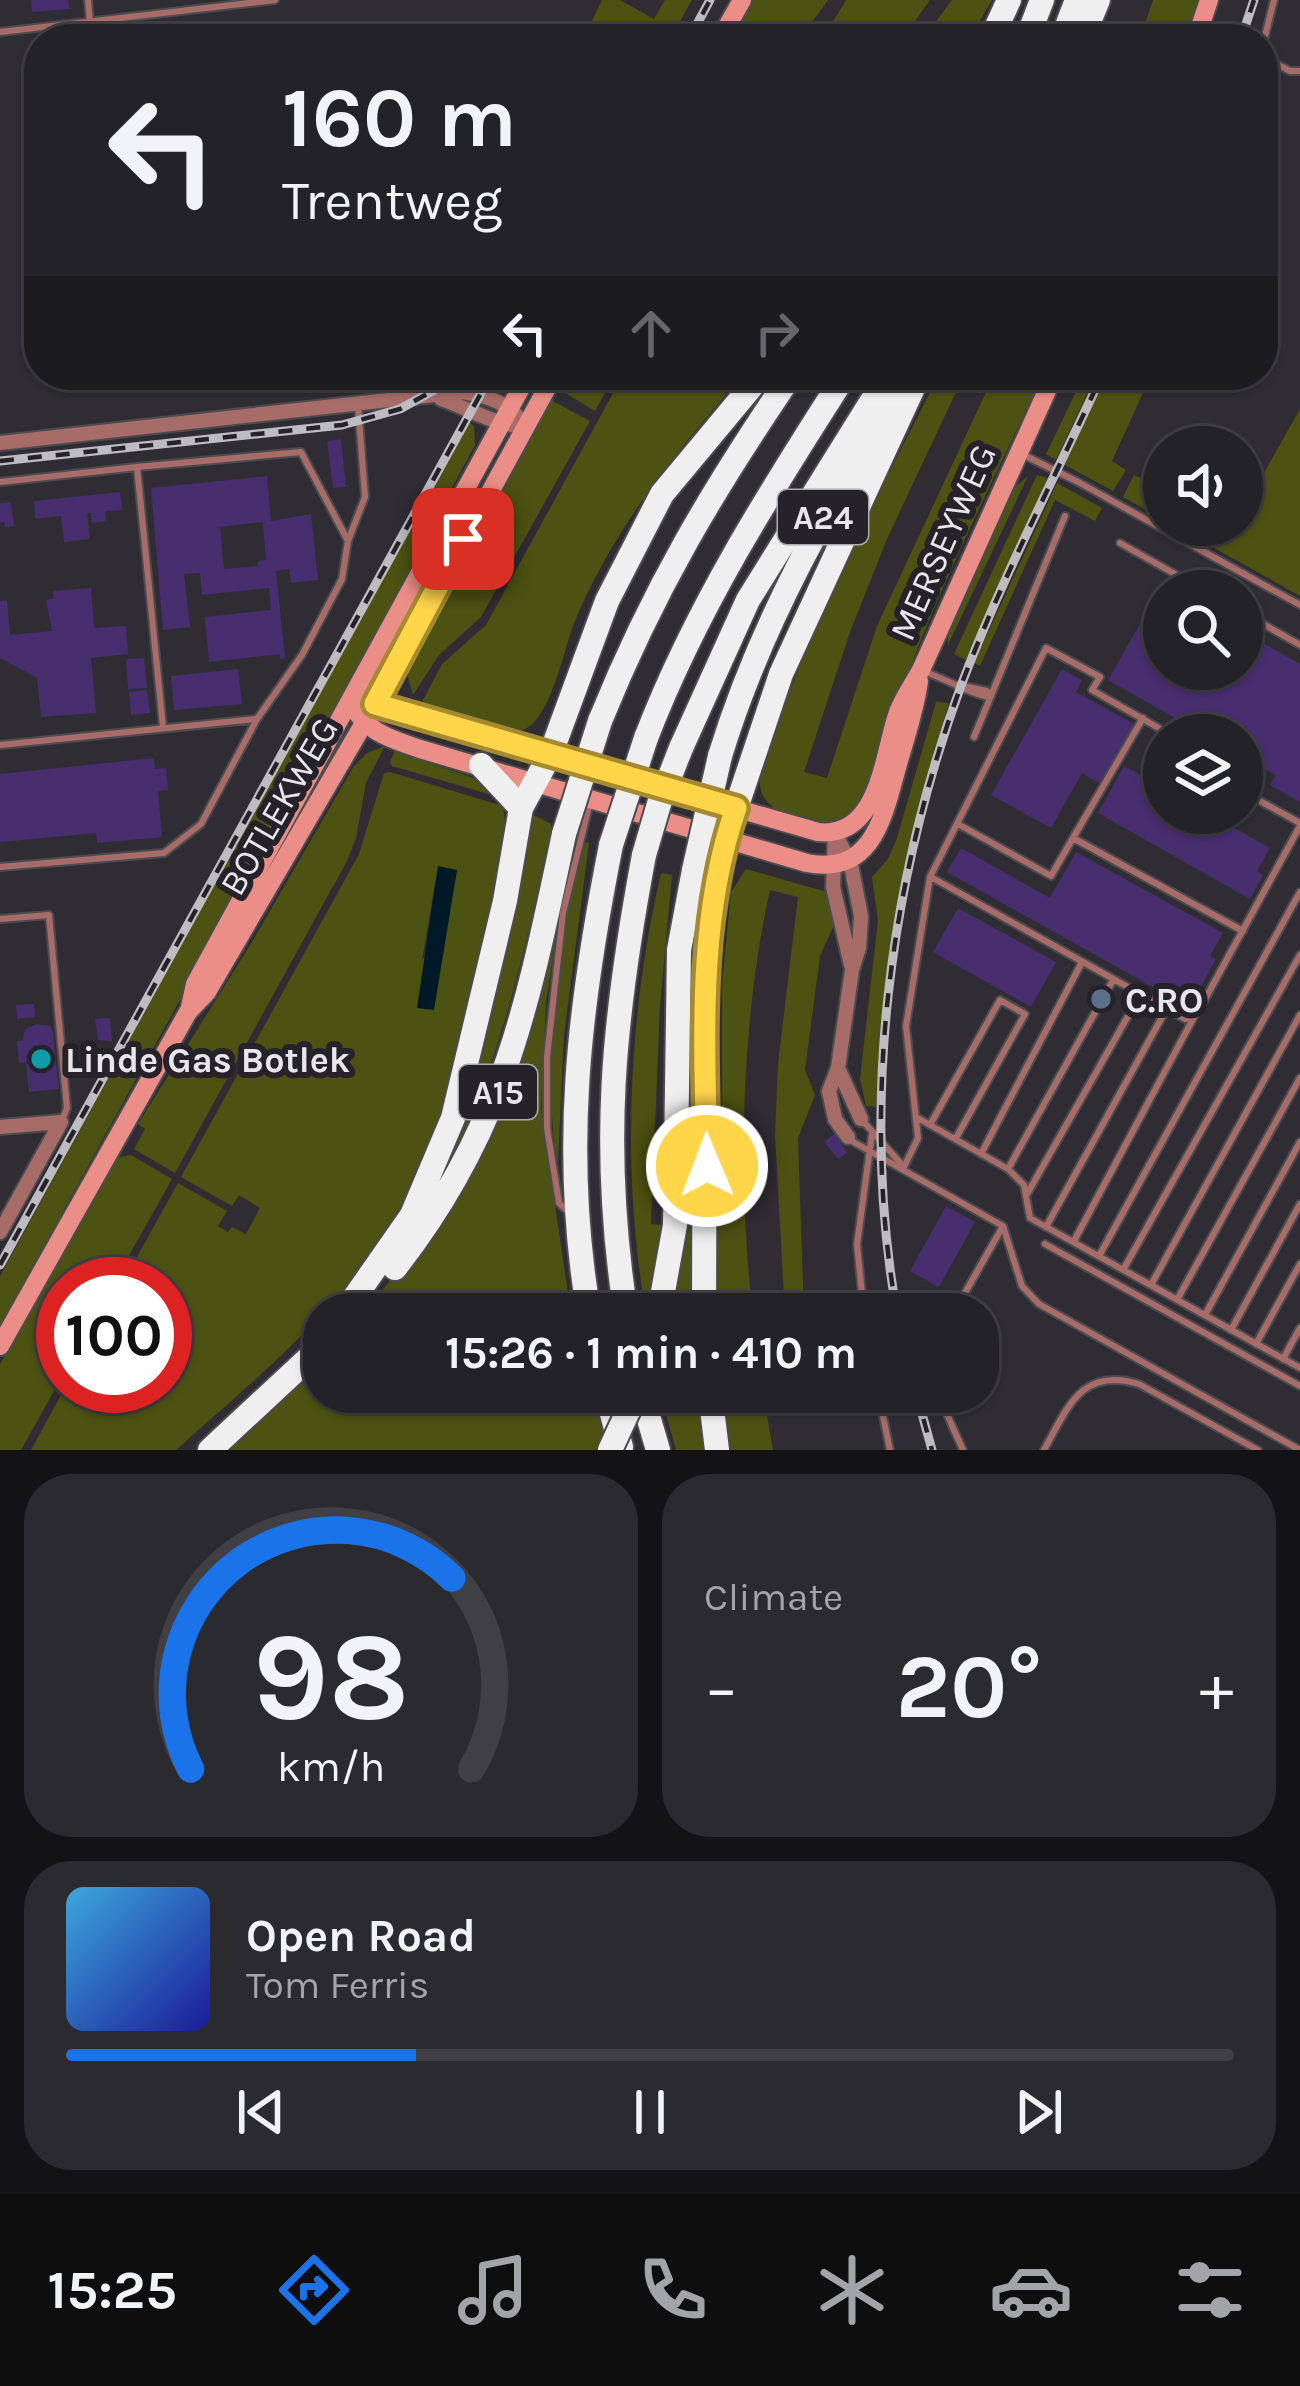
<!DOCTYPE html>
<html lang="en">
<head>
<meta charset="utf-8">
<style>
	body { margin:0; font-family:Karla,sans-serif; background:#2b2a2e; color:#f1f3f6; height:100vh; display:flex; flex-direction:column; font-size:45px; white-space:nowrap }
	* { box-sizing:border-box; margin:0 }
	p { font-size:39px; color:#a3a4a7 }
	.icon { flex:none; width:66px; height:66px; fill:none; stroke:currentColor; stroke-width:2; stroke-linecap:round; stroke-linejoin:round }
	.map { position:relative; height:1450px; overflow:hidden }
	.side { display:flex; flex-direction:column; gap:24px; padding:24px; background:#131315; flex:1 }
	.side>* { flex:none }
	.banner { position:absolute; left:24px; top:24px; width:1254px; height:366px; border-radius:48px; box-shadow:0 3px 9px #0004,0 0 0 3px #403f43; background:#232226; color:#f1f3f6; overflow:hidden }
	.buttons { position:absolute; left:1143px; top:426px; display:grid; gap:24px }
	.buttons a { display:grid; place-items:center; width:120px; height:120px; border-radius:50%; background:#232226; box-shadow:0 3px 9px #0004,0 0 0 3px #403f43; font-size:60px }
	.speed { position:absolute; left:36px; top:1257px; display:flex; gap:24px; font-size:60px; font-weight:700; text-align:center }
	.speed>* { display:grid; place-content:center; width:156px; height:156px; border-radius:50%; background:#232226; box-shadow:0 3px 9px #0004,0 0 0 3px #403f43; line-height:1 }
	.speed .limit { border:18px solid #d22; background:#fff; color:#111 }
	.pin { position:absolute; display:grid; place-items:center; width:102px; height:102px; color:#fff; margin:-51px; border-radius:24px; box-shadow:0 6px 18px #0006 }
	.me { position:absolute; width:132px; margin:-66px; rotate:359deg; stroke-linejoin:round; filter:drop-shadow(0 0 9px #0008) }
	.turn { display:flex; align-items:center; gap:42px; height:252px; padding:0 60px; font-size:54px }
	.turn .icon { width:156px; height:156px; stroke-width:2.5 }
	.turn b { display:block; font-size:84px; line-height:102px }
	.lanes { display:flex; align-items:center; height:114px; padding:0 60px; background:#0003; justify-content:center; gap:60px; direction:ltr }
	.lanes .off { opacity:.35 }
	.big { font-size:90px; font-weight:700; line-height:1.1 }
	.side .tile { flex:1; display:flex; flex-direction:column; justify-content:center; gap:18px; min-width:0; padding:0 42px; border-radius:48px; background:#2b2a2e }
	.side .dial { align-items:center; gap:0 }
	.dial svg { height:312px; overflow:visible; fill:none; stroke:#403f43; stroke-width:7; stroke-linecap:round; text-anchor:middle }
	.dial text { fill:#f1f3f6; stroke:none }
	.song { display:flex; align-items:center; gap:36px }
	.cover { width:144px; height:144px; border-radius:18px; background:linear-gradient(135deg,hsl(200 70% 55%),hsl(240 70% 35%)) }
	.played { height:12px; border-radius:6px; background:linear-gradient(90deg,#1a73e8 30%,#403f43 30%) }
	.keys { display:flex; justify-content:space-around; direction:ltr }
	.heat { display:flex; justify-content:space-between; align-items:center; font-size:66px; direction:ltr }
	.side .tiles { flex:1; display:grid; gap:24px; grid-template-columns:1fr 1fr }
	.tile:last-child { grid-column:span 2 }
	.trip { position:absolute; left:303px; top:1293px; width:696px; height:120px; border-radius:48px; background:#232226; box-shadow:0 3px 9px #0004,0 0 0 3px #403f43; font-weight:700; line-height:120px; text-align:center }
	.dock { display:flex; height:192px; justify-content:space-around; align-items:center; background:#0e0e0f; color:#a3a4a7 }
	.dock .icon { width:84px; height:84px }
	.dock .selected { color:#1a73e8 }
	.dock b { font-size:54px; color:#f1f3f6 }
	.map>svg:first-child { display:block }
</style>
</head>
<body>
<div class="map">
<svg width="1300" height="1450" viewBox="0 0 1300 1450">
	<rect width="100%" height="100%" fill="#2f2d33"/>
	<!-- green -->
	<path fill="#4c5212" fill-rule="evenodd" d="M602,0H620L654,19L665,0H692L670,39H625L592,21Z
		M753,0H828L800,39H732Z
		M846,0H930L902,39H823Z
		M952,0H992L969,39H923Z
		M1153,0H1198L1185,39H1140Z
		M574,375H615L595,411L565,393Z
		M623,375H743C676,452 614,527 574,623C564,649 551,717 525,729C503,740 442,715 421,704L442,664L486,625Z
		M939,375H964L887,539L850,632L804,772L827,778L877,626L994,375H1043C991,485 935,594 895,709C885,738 871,811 841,821C816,829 762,817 760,784C758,765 771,741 778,723C821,604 881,488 939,375Z
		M1084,375H1096L1056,460L1046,454Z
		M1106,375H1151L1112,461L1126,470L1113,491L1065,465Z
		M549,399L590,421L481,617L439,655L413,695L406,670L410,652Z
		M1300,409V596L1173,525H1242V512Z
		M469,422L474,426L475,445L446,499L449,502L438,534L0,1325V1276Z
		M1037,475L1048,478L966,660L954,654Z
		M1134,475L1164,490V520L1123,497Z
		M1028,476L948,645V631L1015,487Z
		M1057,483L1102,508L1095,521L1055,500L980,666L974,663Z
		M936,702L949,703C909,836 881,968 876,1107L866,1106L860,1079L878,920L872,877L888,859L897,838Z
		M385,746L366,783L356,838L347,861L175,1173L134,1149L145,1129L138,1124L249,947L354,766L367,753Z
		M397,746L426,762L480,780L499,797L392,766L390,762Z
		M390,772L503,806L506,830L503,859C474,978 458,1110 395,1217C342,1310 255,1379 176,1450H31L66,1386H165V1284H122L178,1183L227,1211L218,1226L228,1232L232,1227L246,1234L260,1208L239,1195L232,1206L181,1177L359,854L384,773ZM438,867L457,871L443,939L422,960Z
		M532,814L551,824V837C520,967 499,1073 434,1192Z
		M586,842L589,843L564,1035L558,1164C541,1080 556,923 586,842Z
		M746,869L827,892L835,923L820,956L805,1070L815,1095L798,1138L804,1314H785L775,1135L778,1064L798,897L770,890C741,1019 737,1183 753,1314H714L722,1119V983L731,892Z
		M661,873L672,875L660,1005L651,1224L695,1228L693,1314H646C621,1168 628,1017 661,873Z
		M563,891L546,1003L541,1109L571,1314H363L434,1227Z
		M131,1155L172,1179L113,1284H63V1375L21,1450H0V1364L116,1158Z
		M324,1353V1392H592L612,1450H218Z
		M660,1392H698L707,1450H676Z
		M719,1392H763L773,1450H727Z"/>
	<!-- water -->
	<path fill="#011827" d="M438,866L457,870L434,1010L417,1008Z"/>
	<!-- building -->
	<path fill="#472e6f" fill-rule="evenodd" d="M31,0H68L69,9L32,12Z
		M341,439L346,487L333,488L327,441Z
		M267,476L271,521L311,514L318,580L291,583L289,569L276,571L285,658L280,659V654L209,662L205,617L271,610L269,588L202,595L200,573L184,574L190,627L163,630L151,488ZM263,522L266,560L258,561V566L224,569L220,527Z
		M120,492L122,510L105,511L106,521L92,523L91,513H87L90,539L64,542L61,516L35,519L34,501Z
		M11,502L14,526L5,527L4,522L0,523V503Z
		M1164,582V669H1242V631L1300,664V802L1270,785L1276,775L1242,756V735H1205L1108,680Z
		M91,588L94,628L126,626L128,654L91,658L96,713L41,717L37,678L0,658V601L7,600L10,635L52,631L46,600L54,599L53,591Z
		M144,658L147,688L128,689L126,659Z
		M238,669L242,704L174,710L171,676Z
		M1062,669L1082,680L1076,692L1134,724L1101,784L1082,773L1051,828L991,795Z
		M147,690L150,713L131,715L129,692Z
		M154,758L155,769L166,768L168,790L158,791L162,837L97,843L96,833L0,842V774Z
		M1124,766L1164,788V813H1208L1270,848L1257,871L1263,875L1250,899L1098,813Z
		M961,848L1050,898L1076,852L1223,933L1210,956L1216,959L1198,992L1192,989L1183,1004L947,872Z
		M958,908L1056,962L1031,1007L933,952Z
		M34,1004L35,1017L17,1019L16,1005Z
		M110,1018L112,1041L98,1040L95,1019Z
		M37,1024L50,1026L53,1033L59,1089L29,1092L26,1062L19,1063L17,1041L23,1040L25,1029Z
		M835,1134L847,1153L838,1159L824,1142Z
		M946,1206L975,1222L939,1287L910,1271Z"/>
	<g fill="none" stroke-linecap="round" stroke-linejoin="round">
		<!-- lane casing -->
		<g stroke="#4c4b50" stroke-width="10">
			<path id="lane" d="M88,0L90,23
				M1274,0L1263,44L1269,60L1290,71H1300
				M0,32L275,0
				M1024,455L1080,483L1300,605
				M0,482L137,467
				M1120,543L1205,591
				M1242,612L1300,645
				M925,672C944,678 975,696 989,697L987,691L968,687
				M163,727L137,467L301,452L348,541
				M974,737L1065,516
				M0,745L257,719
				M1164,747V749
				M1242,791L1300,823
				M958,824L1051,876L1073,838L1243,931
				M1073,838L1143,718
				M0,867L164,853L201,824L257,719L302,655L342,579L348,541L365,497L358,405
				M931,877L1185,1019L1194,1017L1204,1001L1300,826
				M0,919L49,915L67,1108L63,1118
				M916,1117L1008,1169L1024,1185L1030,1218L1300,1368
				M861,1119L903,1166
				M930,1125L1000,1000L1025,1014L956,1138
				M850,1140L1003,1226L1022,1286L1039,1304L1300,1450
				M981,1154L1082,962
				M903,1169L918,1138L906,1026L930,877L1046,648L1100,677L1092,690L1171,735
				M1008,1169L1113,980
				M1026,1196L1140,995
				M571,1214L559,1203L547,1128V1057L563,913L589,806
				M1046,1227L1166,1010
				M1074,1241L1194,1017
				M1045,1244L1300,1386
				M1099,1256L1300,892
				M1123,1270L1300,955
				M1151,1285L1300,1015
				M1177,1300L1300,1078
				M864,1314L857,1244L872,1134
				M953,1314L1003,1226
				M1205,1315L1300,1142
				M1231,1330L1300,1204
				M1256,1344L1300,1264
				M1283,1359L1300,1328
				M878,1392L890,1450
				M937,1392L963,1450
				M1044,1450C1067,1409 1081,1366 1139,1384L1258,1450"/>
		</g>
		<!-- street casing -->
		<g stroke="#4c4b50" stroke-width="18">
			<path id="street" d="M441,399C470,409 496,426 527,427
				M0,443L461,392C491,396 508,403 527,427
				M835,833L851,865L861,916L859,948L852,970L838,1068L829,1091L835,1119L848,1137
				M835,834L833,887L851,965
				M838,1068L861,1119
				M0,1127L61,1122
				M0,1232L61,1122"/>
		</g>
		<!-- secondary casing -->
		<g stroke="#4c4b50" stroke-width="22">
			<path id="secondary" d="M720,39L742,0
				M1196,39L1209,0
				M350,703L379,706L818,832C880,839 883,754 898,712C904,697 913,684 921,670L1054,375
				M358,714C372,734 397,741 420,749L807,863C874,876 884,814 898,764C906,736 915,710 919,681
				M190,1007L195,984L528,375
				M0,1346L188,1012L207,992L364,723L554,375"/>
		</g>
		<!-- highway casing -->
		<g stroke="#4c4b50" stroke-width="28">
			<path id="highway" d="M991,39L1009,0
				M1027,39L1042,0
				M1062,39L1077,0
				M1082,39L1098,0
				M600,721C653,590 712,491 791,375
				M646,738C696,608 770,492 845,375
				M681,748L748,600L888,375
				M720,756C761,622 828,506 901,387
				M481,765L521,808
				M395,1268C505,1128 528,1003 564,834
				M343,1314L412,1215L453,1118L505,901L521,808L551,753L607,601L662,494L761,375
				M589,1314C561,1150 579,1006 611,845
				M626,1314C600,1147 613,1020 644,855
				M659,1314L675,1225L679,950L694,870
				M704,1314L705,994L709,938L726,838L781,674L919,375
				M606,1392L621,1447
				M641,1392L658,1450
				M710,1392L717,1450
				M210,1450L324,1344"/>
		</g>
		<!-- lane -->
		<use href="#lane" stroke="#a76c68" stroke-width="6"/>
		<!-- street -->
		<use href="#street" stroke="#a76c68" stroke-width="14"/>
		<!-- secondary -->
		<use href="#secondary" stroke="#ec8e88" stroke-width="18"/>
		<!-- highway -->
		<use href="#highway" stroke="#efefef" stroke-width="24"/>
		<!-- rail casing -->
		<g stroke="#bdbcc1" stroke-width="9">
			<path id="rail" d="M689,39L710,0
				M1241,39L1254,0
				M0,461L342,425L400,409L461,375
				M0,1265L491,375
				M897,1314C860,1105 889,881 962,683C1002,578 1055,477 1102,375
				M916,1392L932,1450"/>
		</g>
		<!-- rail -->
		<use href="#rail" stroke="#252329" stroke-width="4.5" stroke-dasharray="14" stroke-linecap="butt"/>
		<!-- highway-bridge casing -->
		<g stroke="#4c4b50" stroke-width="28" stroke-linecap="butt">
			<path id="highway-bridge" d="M564,834L600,721
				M611,845L646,738
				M644,855L659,804L681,748
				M694,870L720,756
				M610,1450L637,1392"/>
		</g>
		<!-- highway-bridge -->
		<use href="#highway-bridge" stroke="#efefef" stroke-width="24"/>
	</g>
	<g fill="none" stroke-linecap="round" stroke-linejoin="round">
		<!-- route casing -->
		<g stroke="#a68a30" stroke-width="30">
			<path id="route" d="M463,539L375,704L736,808C696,922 705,1048 707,1166"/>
		</g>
		<!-- route -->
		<use href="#route" stroke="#ffd54a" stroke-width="21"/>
	</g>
	<!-- markers -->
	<circle fill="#5c6f8a" stroke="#252329" stroke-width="4.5" cx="1101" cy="999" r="12"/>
	<circle fill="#0f9aa8" stroke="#252329" stroke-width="4.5" cx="41" cy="1059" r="12"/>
	<g text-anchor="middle" stroke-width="12" stroke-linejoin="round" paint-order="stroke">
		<!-- shield labels -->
		<g fill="#252329" stroke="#adacb0" stroke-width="3">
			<rect x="778" y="490" width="90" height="54" rx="9"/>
			<rect x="459" y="1065" width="78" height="54" rx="9"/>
		</g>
		<g font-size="33" font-weight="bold" fill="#e7e6ea">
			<text x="823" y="529">A24</text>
			<text x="498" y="1104">A15</text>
		</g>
		<!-- street labels -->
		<g font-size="36" fill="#e7e6ea" stroke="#252329">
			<text transform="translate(942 542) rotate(-66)" y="13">MERSEYWEG</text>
			<text transform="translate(278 806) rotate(-60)" y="13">BOTLEKWEG</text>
		</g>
		<!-- poi labels -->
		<g font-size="36" font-weight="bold" fill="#e7e6ea" stroke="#252329" text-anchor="start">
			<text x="1125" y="1012">C.RO</text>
			<text x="65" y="1072">Linde Gas Botlek</text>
		</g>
	</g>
</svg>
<div class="buttons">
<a><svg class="icon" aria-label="sound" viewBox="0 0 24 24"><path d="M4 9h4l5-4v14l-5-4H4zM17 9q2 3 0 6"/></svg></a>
<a><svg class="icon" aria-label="search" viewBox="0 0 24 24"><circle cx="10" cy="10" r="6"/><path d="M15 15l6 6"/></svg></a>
<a><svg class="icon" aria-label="layers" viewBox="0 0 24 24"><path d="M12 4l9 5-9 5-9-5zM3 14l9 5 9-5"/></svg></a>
</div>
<div class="speed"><div class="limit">100</div></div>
<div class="pin" style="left:463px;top:539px;background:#d93025"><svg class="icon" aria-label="arrive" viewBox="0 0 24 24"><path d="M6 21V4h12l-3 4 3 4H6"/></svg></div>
<svg class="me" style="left:707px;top:1166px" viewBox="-20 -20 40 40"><circle r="17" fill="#ffd54a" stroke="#fff" stroke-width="3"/><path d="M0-11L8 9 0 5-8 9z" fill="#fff"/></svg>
<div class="trip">15:26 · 1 min · 410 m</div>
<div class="banner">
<div class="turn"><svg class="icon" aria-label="left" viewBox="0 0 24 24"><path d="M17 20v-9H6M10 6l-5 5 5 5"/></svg><div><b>160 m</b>Trentweg</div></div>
<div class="lanes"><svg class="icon" aria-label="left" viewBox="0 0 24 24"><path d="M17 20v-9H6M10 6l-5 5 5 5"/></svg><svg class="icon off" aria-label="ahead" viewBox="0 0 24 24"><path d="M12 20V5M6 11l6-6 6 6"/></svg><svg class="icon off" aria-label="right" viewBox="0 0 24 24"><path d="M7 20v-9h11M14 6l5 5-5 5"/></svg></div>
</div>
</div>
<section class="side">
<div class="tiles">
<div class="tile dial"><svg viewBox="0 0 100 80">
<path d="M14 69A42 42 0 1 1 86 69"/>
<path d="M14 69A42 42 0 0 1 81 20" stroke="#1a73e8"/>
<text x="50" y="56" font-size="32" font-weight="700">98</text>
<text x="50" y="72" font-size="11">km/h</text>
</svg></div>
<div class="tile"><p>Climate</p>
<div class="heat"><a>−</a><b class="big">20°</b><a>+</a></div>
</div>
<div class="tile">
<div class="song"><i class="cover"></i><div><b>Open Road</b><p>Tom Ferris</p></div></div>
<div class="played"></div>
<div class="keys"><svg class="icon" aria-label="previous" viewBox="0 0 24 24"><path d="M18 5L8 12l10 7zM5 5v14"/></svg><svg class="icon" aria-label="pause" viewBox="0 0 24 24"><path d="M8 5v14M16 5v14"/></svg><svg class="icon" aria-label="next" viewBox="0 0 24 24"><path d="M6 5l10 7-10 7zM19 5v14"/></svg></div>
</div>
</div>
</section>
<nav class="dock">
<b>15:25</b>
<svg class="icon selected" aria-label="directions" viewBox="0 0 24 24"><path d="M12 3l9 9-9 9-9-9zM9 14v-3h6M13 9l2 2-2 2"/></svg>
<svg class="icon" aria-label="music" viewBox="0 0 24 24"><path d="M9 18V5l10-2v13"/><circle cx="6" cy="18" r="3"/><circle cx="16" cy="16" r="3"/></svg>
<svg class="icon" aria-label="phone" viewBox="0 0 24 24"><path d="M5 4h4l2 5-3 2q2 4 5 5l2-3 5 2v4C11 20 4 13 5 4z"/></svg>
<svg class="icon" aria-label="climate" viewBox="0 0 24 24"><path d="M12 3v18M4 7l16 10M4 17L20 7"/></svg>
<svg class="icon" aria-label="car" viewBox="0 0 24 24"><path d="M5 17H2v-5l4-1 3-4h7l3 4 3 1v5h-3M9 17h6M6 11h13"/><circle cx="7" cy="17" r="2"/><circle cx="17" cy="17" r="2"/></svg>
<svg class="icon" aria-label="filters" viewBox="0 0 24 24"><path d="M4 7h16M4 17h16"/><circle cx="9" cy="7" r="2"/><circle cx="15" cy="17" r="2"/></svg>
</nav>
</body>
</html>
